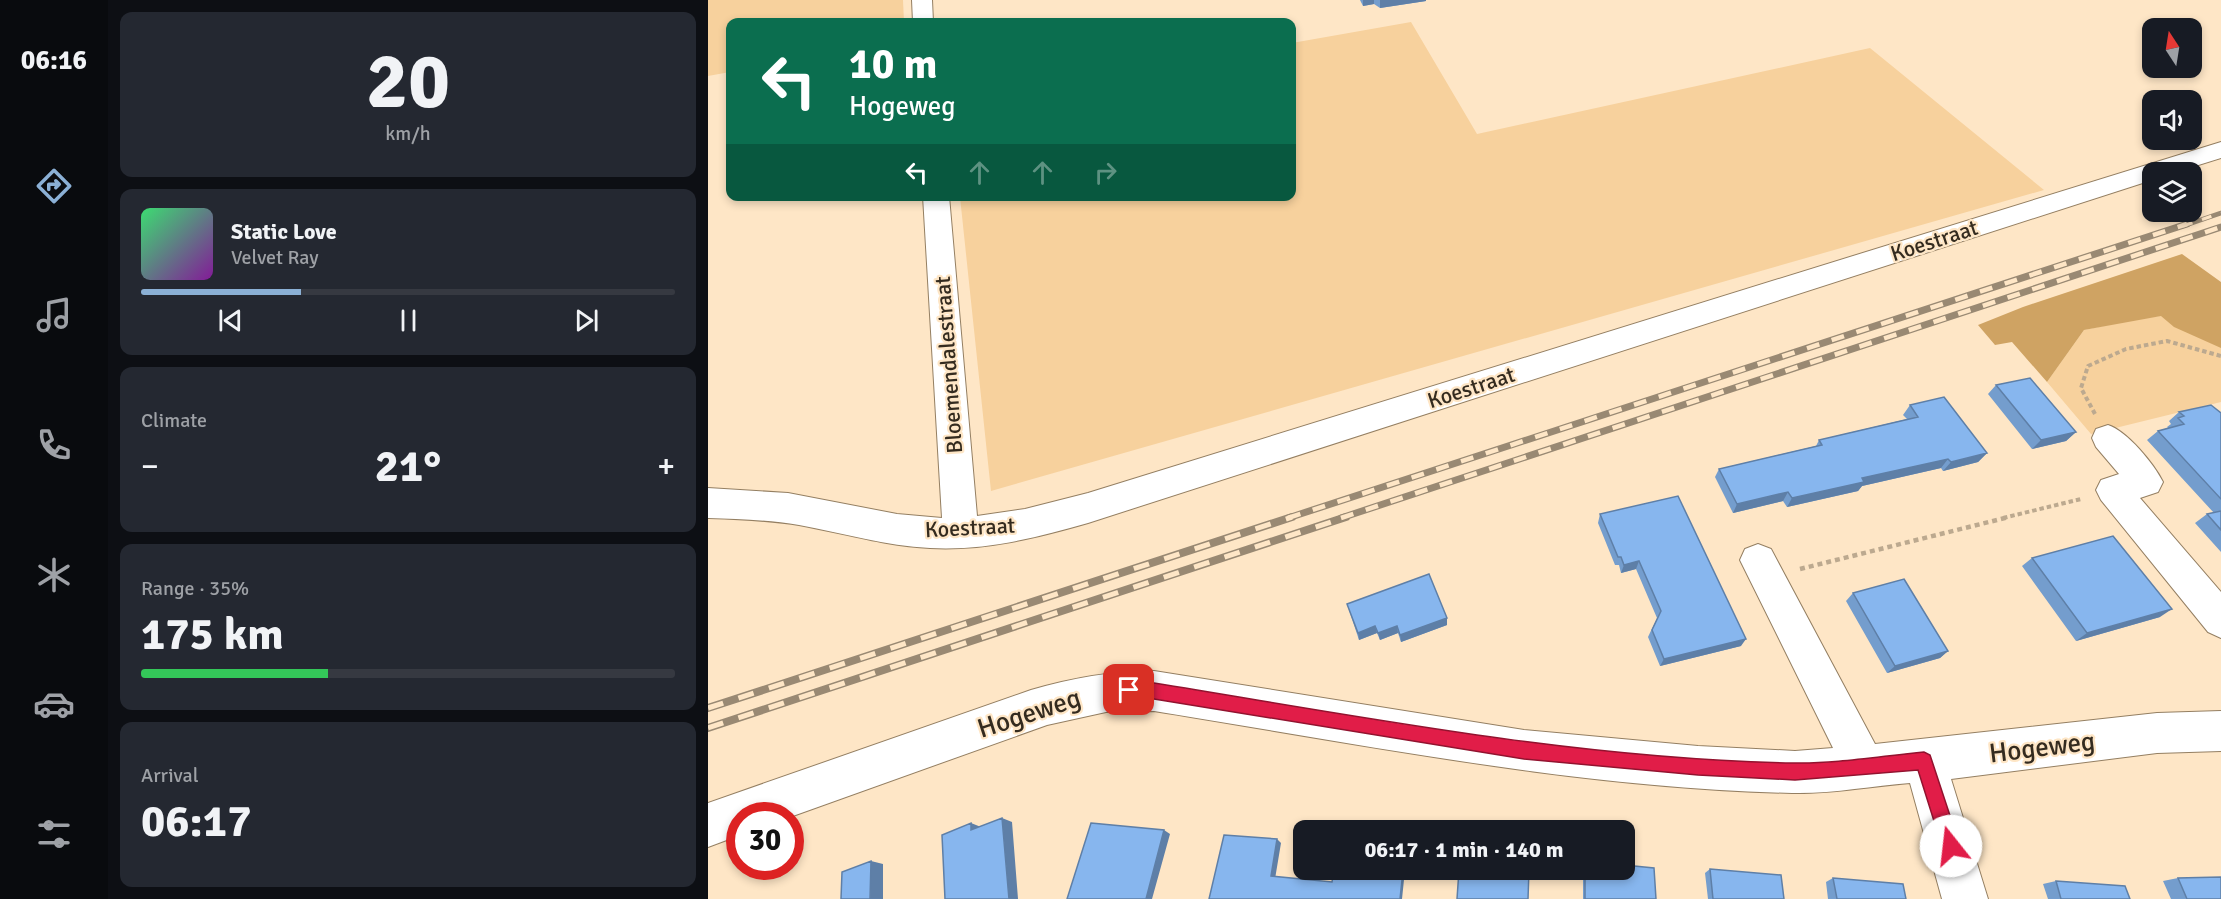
<!DOCTYPE html>
<html lang="en">
<head>
<meta charset="utf-8">
<style>
	body { margin:0; font-family:Signika,sans-serif; background:#242831; color:#f1f3f6; height:100vh; display:flex; flex-direction:column; font-size:22px; white-space:nowrap }
	* { box-sizing:border-box; margin:0 }
	p { font-size:20px; color:#9ea1a6 }
	.icon { flex:none; width:33px; height:33px; fill:none; stroke:currentColor; stroke-width:2; stroke-linecap:round; stroke-linejoin:round }
	.map { position:relative; flex:1; overflow:hidden }
	.panel { display:flex; flex-direction:column; gap:12px; padding:12px; background:#0d0f14; width:600px }
	.panel>* { flex:none }
	.guide { position:absolute; left:18px; top:18px; width:570px; height:183px; border-radius:12px; box-shadow:0 3px 9px #0003; background:#0b6e4f; color:#fff; overflow:hidden }
	.needle { width:39px; rotate:348deg }
	.tools { position:absolute; left:1434px; top:18px; display:grid; gap:12px }
	.tools a { display:grid; place-items:center; width:60px; height:60px; border-radius:12px; background:#171b24; box-shadow:0 3px 9px #0003; font-size:30px }
	.speed { position:absolute; left:18px; top:802px; display:flex; gap:12px; font-size:30px; font-weight:700; text-align:center }
	.speed>* { display:grid; place-content:center; width:78px; height:78px; border-radius:50%; background:#171b24; box-shadow:0 3px 9px #0003; line-height:1 }
	.speed .limit { border:9px solid #d22; background:#fff; color:#111 }
	.pin { position:absolute; display:grid; place-items:center; width:51px; height:51px; color:#fff; margin:-26px; border-radius:12px; box-shadow:0 3px 9px #0006 }
	.me { position:absolute; width:66px; margin:-33px; rotate:344deg; stroke-linejoin:round; filter:drop-shadow(0 0 4px #0008) }
	.turn { display:flex; align-items:center; gap:21px; height:126px; padding:0 24px; font-size:27px }
	.turn .icon { width:78px; height:78px; stroke-width:2.5 }
	.turn b { display:block; font-size:42px; line-height:51px }
	.lanes { display:flex; align-items:center; height:57px; padding:0 24px; background:#0003; justify-content:center; gap:30px; direction:ltr }
	.lanes .off { opacity:.35 }
	.big { font-size:45px; font-weight:700; line-height:1.1 }
	.panel .tile { flex:1; display:flex; flex-direction:column; justify-content:center; gap:9px; min-width:0; padding:0 21px; border-radius:12px; background:#242831 }
	.panel .dial { align-items:center; gap:0 }
	.dial b { font-size:78px; line-height:1 }
	.song { display:flex; align-items:center; gap:18px }
	.cover { width:72px; height:72px; border-radius:9px; background:linear-gradient(135deg,hsl(140 70% 55%),hsl(290 70% 35%)) }
	.played { height:6px; border-radius:3px; background:linear-gradient(90deg,#8bb0d5 30%,#363941 30%) }
	.keys { display:flex; justify-content:space-around; direction:ltr }
	.heat { display:flex; justify-content:space-between; align-items:center; font-size:33px; direction:ltr }
	.charge { height:9px; border-radius:4px; background:linear-gradient(90deg,#34c759 35%,#363941 0) }
	.trip { position:absolute; left:585px; top:820px; width:342px; height:60px; border-radius:12px; background:#171b24; box-shadow:0 3px 9px #0003; font-weight:700; line-height:60px; text-align:center }
	main { display:flex; flex:1; min-height:0 }
	.dock { display:flex; flex-direction:column; width:108px; justify-content:space-around; align-items:center; background:#090b0e; color:#9ea1a6 }
	.dock .icon { width:42px; height:42px }
	.dock .selected { color:#8bb0d5 }
	.dock b { font-size:27px; color:#f1f3f6 }
	.map>svg:first-child { display:block }
</style>
</head>
<body>
<main>
<nav class="dock">
<b>06:16</b>
<svg class="icon selected" aria-label="directions" viewBox="0 0 24 24"><path d="M12 3l9 9-9 9-9-9zM9 14v-3h6M13 9l2 2-2 2"/></svg>
<svg class="icon" aria-label="music" viewBox="0 0 24 24"><path d="M9 18V5l10-2v13"/><circle cx="6" cy="18" r="3"/><circle cx="16" cy="16" r="3"/></svg>
<svg class="icon" aria-label="phone" viewBox="0 0 24 24"><path d="M5 4h4l2 5-3 2q2 4 5 5l2-3 5 2v4C11 20 4 13 5 4z"/></svg>
<svg class="icon" aria-label="climate" viewBox="0 0 24 24"><path d="M12 3v18M4 7l16 10M4 17L20 7"/></svg>
<svg class="icon" aria-label="car" viewBox="0 0 24 24"><path d="M5 17H2v-5l4-1 3-4h7l3 4 3 1v5h-3M9 17h6M6 11h13"/><circle cx="7" cy="17" r="2"/><circle cx="17" cy="17" r="2"/></svg>
<svg class="icon" aria-label="filters" viewBox="0 0 24 24"><path d="M4 7h16M4 17h16"/><circle cx="9" cy="7" r="2"/><circle cx="15" cy="17" r="2"/></svg>
</nav>
<section class="panel">
<div class="tile dial"><b>20</b><p>km/h</p></div>
<div class="tile">
<div class="song"><i class="cover"></i><div><b>Static Love</b><p>Velvet Ray</p></div></div>
<div class="played"></div>
<div class="keys"><svg class="icon" aria-label="previous" viewBox="0 0 24 24"><path d="M18 5L8 12l10 7zM5 5v14"/></svg><svg class="icon" aria-label="pause" viewBox="0 0 24 24"><path d="M8 5v14M16 5v14"/></svg><svg class="icon" aria-label="next" viewBox="0 0 24 24"><path d="M6 5l10 7-10 7zM19 5v14"/></svg></div>
</div>
<div class="tile"><p>Climate</p>
<div class="heat"><a>−</a><b class="big">21°</b><a>+</a></div>
</div>
<div class="tile"><p>Range · 35%</p><b class="big">175 km</b><div class="charge"></div></div>
<div class="tile"><p>Arrival</p><b class="big">06:17</b></div>
</section>
<div class="map">
<svg width="1513" height="899" viewBox="0 0 1513 899">
	<rect width="100%" height="100%" fill="#fee6c6"/>
	<!-- green -->
	<path fill="#f7d19d" d="M0,0H195L196,22H22V72L0,76Z
		M703,22L769,134L1162,48L1336,190L283,491L252,197L584,196V43Z
		M1513,307V402L1383,434L1339,382L1376,330L1424,320Z"/>
	<!-- forest -->
	<path fill="#cfa363" d="M1474,254L1513,282V348L1466,327L1453,316L1376,330L1339,382L1304,342L1287,345L1270,325L1315,307Z"/>
	<g fill="none" stroke-linecap="round" stroke-linejoin="round">
		<!-- minor casing -->
		<g stroke="#947f62" stroke-width="2">
			<path id="minor" d="M204,0H224L225,22H205Z
				M1513,142V158L1468,172H1444V180L380,523C328,538 276,551 222,548C178,546 135,533 91,525C61,520 30,519 0,518V488L80,493L189,514L234,518L215,196H241L269,516L317,509L380,493Z
				M1400,425C1419,431 1446,464 1455,482L1450,492L1432,498L1513,592V638L1500,632L1393,500L1388,490L1393,480L1411,474L1388,447L1384,438L1388,429Z
				M1050,544L1063,549L1167,744L1449,713L1513,711V751L1449,753L1243,779L1280,899H1234L1202,783C1163,786 1123,794 1084,793C869,788 658,745 446,711L398,712L339,725L82,817L32,816V835L0,847V803L323,690C364,678 403,671 446,671L816,730L990,746L1087,751L1125,748L1032,560L1037,549Z"/>
		</g>
		<!-- path-far1 -->
		<path stroke="#bca98f" stroke-width="4" stroke-dasharray="4.5 3" stroke-linecap="butt" d="M1387,414L1373,388L1380,366L1418,349L1459,341L1513,356
			M1295,518L1373,499"/>
		<!-- path -->
		<path stroke="#bca98f" stroke-width="4.5" stroke-dasharray="5 4" stroke-linecap="butt" d="M1092,569L1301,517"/>
		<!-- minor -->
		<use href="#minor" fill="#fff" fill-rule="evenodd"/>
		<!-- rail-far2 casing -->
		<g stroke="#998973" stroke-width="4.5">
			<path id="rail-far2" d="M1475,226L1513,213"/>
		</g>
		<!-- rail-far1 casing -->
		<g stroke="#998973" stroke-width="7">
			<path id="rail-far1" d="M580,518L1479,224
				M633,518L1513,227"/>
		</g>
		<!-- rail casing -->
		<g stroke="#998973" stroke-width="8">
			<path id="rail" d="M0,708L584,517
				M0,728L638,517"/>
		</g>
		<!-- rail-far2 -->
		<use href="#rail-far2" stroke="#fee6c6" stroke-width="3" stroke-dasharray="10" stroke-linecap="butt"/>
		<!-- rail-far1 -->
		<use href="#rail-far1" stroke="#fee6c6" stroke-width="4.5" stroke-dasharray="13" stroke-linecap="butt"/>
		<!-- rail -->
		<use href="#rail" stroke="#fee6c6" stroke-width="5" stroke-dasharray="16" stroke-linecap="butt"/>
	</g>
	<!-- wall -->
	<path fill="#749dcd" d="M652,0H718V1L672,8L666,4L655,6Z
		M1288,385L1368,432L1358,441L1324,449L1280,394Z
		M1202,405L1279,453L1270,462L1235,471L1233,468L1154,486L1150,491L1079,507L1075,501L1025,513L1007,477L1011,469L1108,446L1111,440L1199,419L1195,415Z
		M1471,412L1513,413V552L1487,523L1499,514L1506,513L1439,440L1450,431L1460,428L1459,427L1463,424L1461,421Z
		M892,514L1033,646L952,666L940,637L949,618L928,569L913,573L911,565H907L890,523Z
		M1324,558L1452,617L1368,641L1314,566Z
		M1145,593L1240,651L1232,658L1179,673L1138,601Z
		M639,604L739,625L693,642L690,633L672,640L669,633L651,640Z
		M1002,869L1076,899H1000L997,873Z
		M875,870H916L948,899H875Z
		M1125,878L1198,899H1120L1118,882Z
		M1470,878L1513,899H1463L1455,881Z
		M1348,881L1422,899H1340L1335,884Z"/>
	<!-- shaded-wall -->
	<path fill="#5e7fa7" d="M655,0H666V4L655,6Z
		M672,0H718V1L672,8Z
		M1368,432L1358,441L1324,449L1333,440Z
		M1279,453L1270,462L1235,471L1243,462Z
		M1240,459L1233,468L1154,486L1150,491L1079,507L1084,498L1154,478Z
		M1080,492L1075,501L1025,513L1029,504Z
		M931,561L928,569L913,573L916,565Z
		M1464,609L1452,617L1368,641L1379,633Z
		M739,618V625L693,642L692,635Z
		M667,626L669,633L651,640L650,633Z
		M689,626L690,633L672,640L670,633Z
		M1038,639L1033,646L952,666L956,659Z
		M1240,651L1232,658L1179,673L1187,666Z
		M294,818L304,822L310,899H301Z
		M263,823L273,827L263,830Z
		M456,830L462,834L444,899H438Z
		M569,839L573,843L567,879L563,876Z
		M163,861L175,864V899H162Z
		M695,870H697L694,899H692Z"/>
	<!-- building -->
	<path fill="#87b6ee" stroke="#5e7fa7" stroke-width="1.5" d="M1322,378L1368,432L1333,440L1288,385Z
		M1236,397L1279,453L1243,462L1240,459L1154,478L1156,482L1084,498L1080,492L1029,504L1011,469L1114,445L1111,440L1210,417L1202,405Z
		M1503,405L1513,413V499L1450,431L1476,424L1470,418L1476,416L1471,412Z
		M970,496L1038,639L956,659L944,630L953,611L931,561L916,565L913,557H910L892,514Z
		M1513,511V530L1499,514Z
		M1405,536L1464,609L1379,633L1324,558Z
		M721,574L739,618L692,635L689,626L670,633L667,626L650,633L639,604Z
		M1196,579L1240,651L1187,666L1145,593Z
		M294,818L301,899H237L234,835L263,823V830Z
		M383,823L456,830L438,899H359Z
		M516,835L569,839L563,876L624,882L626,870H695L692,899H501Z
		M163,861L162,899H133L134,872Z
		M916,865L946,868L948,899H877V870H916Z
		M1002,869L1073,875L1076,899H1005Z
		M751,870H821L820,899H749Z
		M1513,877V899H1479L1470,878Z
		M1125,878L1195,884L1198,899H1129Z
		M1348,881L1417,886L1422,899H1353Z"/>
	<!-- route -->
	<path fill="#e11d48" stroke="#92132f" stroke-width="1.5" d="M421,682L446,683C657,717 870,759 1085,763C1128,764 1173,756 1216,752L1222,755L1224,761L1252,846L1249,853L1243,855L1236,853L1210,770L1087,780L990,775L816,759L446,699L415,696L412,690L415,684Z"/>
	<g text-anchor="middle" stroke-width="4.5" stroke-linejoin="round" paint-order="stroke">
		<!-- street labels -->
		<g font-size="22" fill="#342b1f" stroke="#fee6c6">
			<text transform="translate(1226 240) rotate(-18)" y="8">Koestraat</text>
			<text transform="translate(240 365) rotate(-94)" y="8">Bloemendalestraat</text>
			<text transform="translate(763 387) rotate(-18)" y="8">Koestraat</text>
			<text transform="translate(262 527) rotate(-3)" y="8">Koestraat</text>
		</g>
		<!-- near-street labels -->
		<g font-size="27" fill="#342b1f" stroke="#fee6c6">
			<text transform="translate(321 713) rotate(-18)" y="9">Hogeweg</text>
			<text transform="translate(1334 747) rotate(-7)" y="9">Hogeweg</text>
		</g>
	</g>
</svg>
<div class="tools">
<a><svg class="needle" viewBox="-14 -14 28 28"><path d="M0-13l5 13h-10z" fill="#e53935"/><path d="M0 13l5-13h-10z" fill="#9ea1a6"/></svg></a>
<a><svg class="icon" aria-label="sound" viewBox="0 0 24 24"><path d="M4 9h4l5-4v14l-5-4H4zM17 9q2 3 0 6"/></svg></a>
<a><svg class="icon" aria-label="layers" viewBox="0 0 24 24"><path d="M12 4l9 5-9 5-9-5zM3 14l9 5 9-5"/></svg></a>
</div>
<div class="speed"><div class="limit">30</div></div>
<div class="pin" style="left:421px;top:690px;background:#d93025"><svg class="icon" aria-label="arrive" viewBox="0 0 24 24"><path d="M6 21V4h12l-3 4 3 4H6"/></svg></div>
<svg class="me" style="left:1243px;top:846px" viewBox="-20 -20 40 40"><circle r="19" fill="#fff"/><path d="M0-13L10 11 0 6-10 11z" fill="#e11d48"/></svg>
<div class="trip">06:17 · 1 min · 140 m</div>
<div class="guide">
<div class="turn"><svg class="icon" aria-label="left" viewBox="0 0 24 24"><path d="M17 20v-9H6M10 6l-5 5 5 5"/></svg><div><b>10 m</b>Hogeweg</div></div>
<div class="lanes"><svg class="icon" aria-label="left" viewBox="0 0 24 24"><path d="M17 20v-9H6M10 6l-5 5 5 5"/></svg><svg class="icon off" aria-label="ahead" viewBox="0 0 24 24"><path d="M12 20V5M6 11l6-6 6 6"/></svg><svg class="icon off" aria-label="ahead" viewBox="0 0 24 24"><path d="M12 20V5M6 11l6-6 6 6"/></svg><svg class="icon off" aria-label="right" viewBox="0 0 24 24"><path d="M7 20v-9h11M14 6l5 5-5 5"/></svg></div>
</div>
</div>
</main>
</body>
</html>
